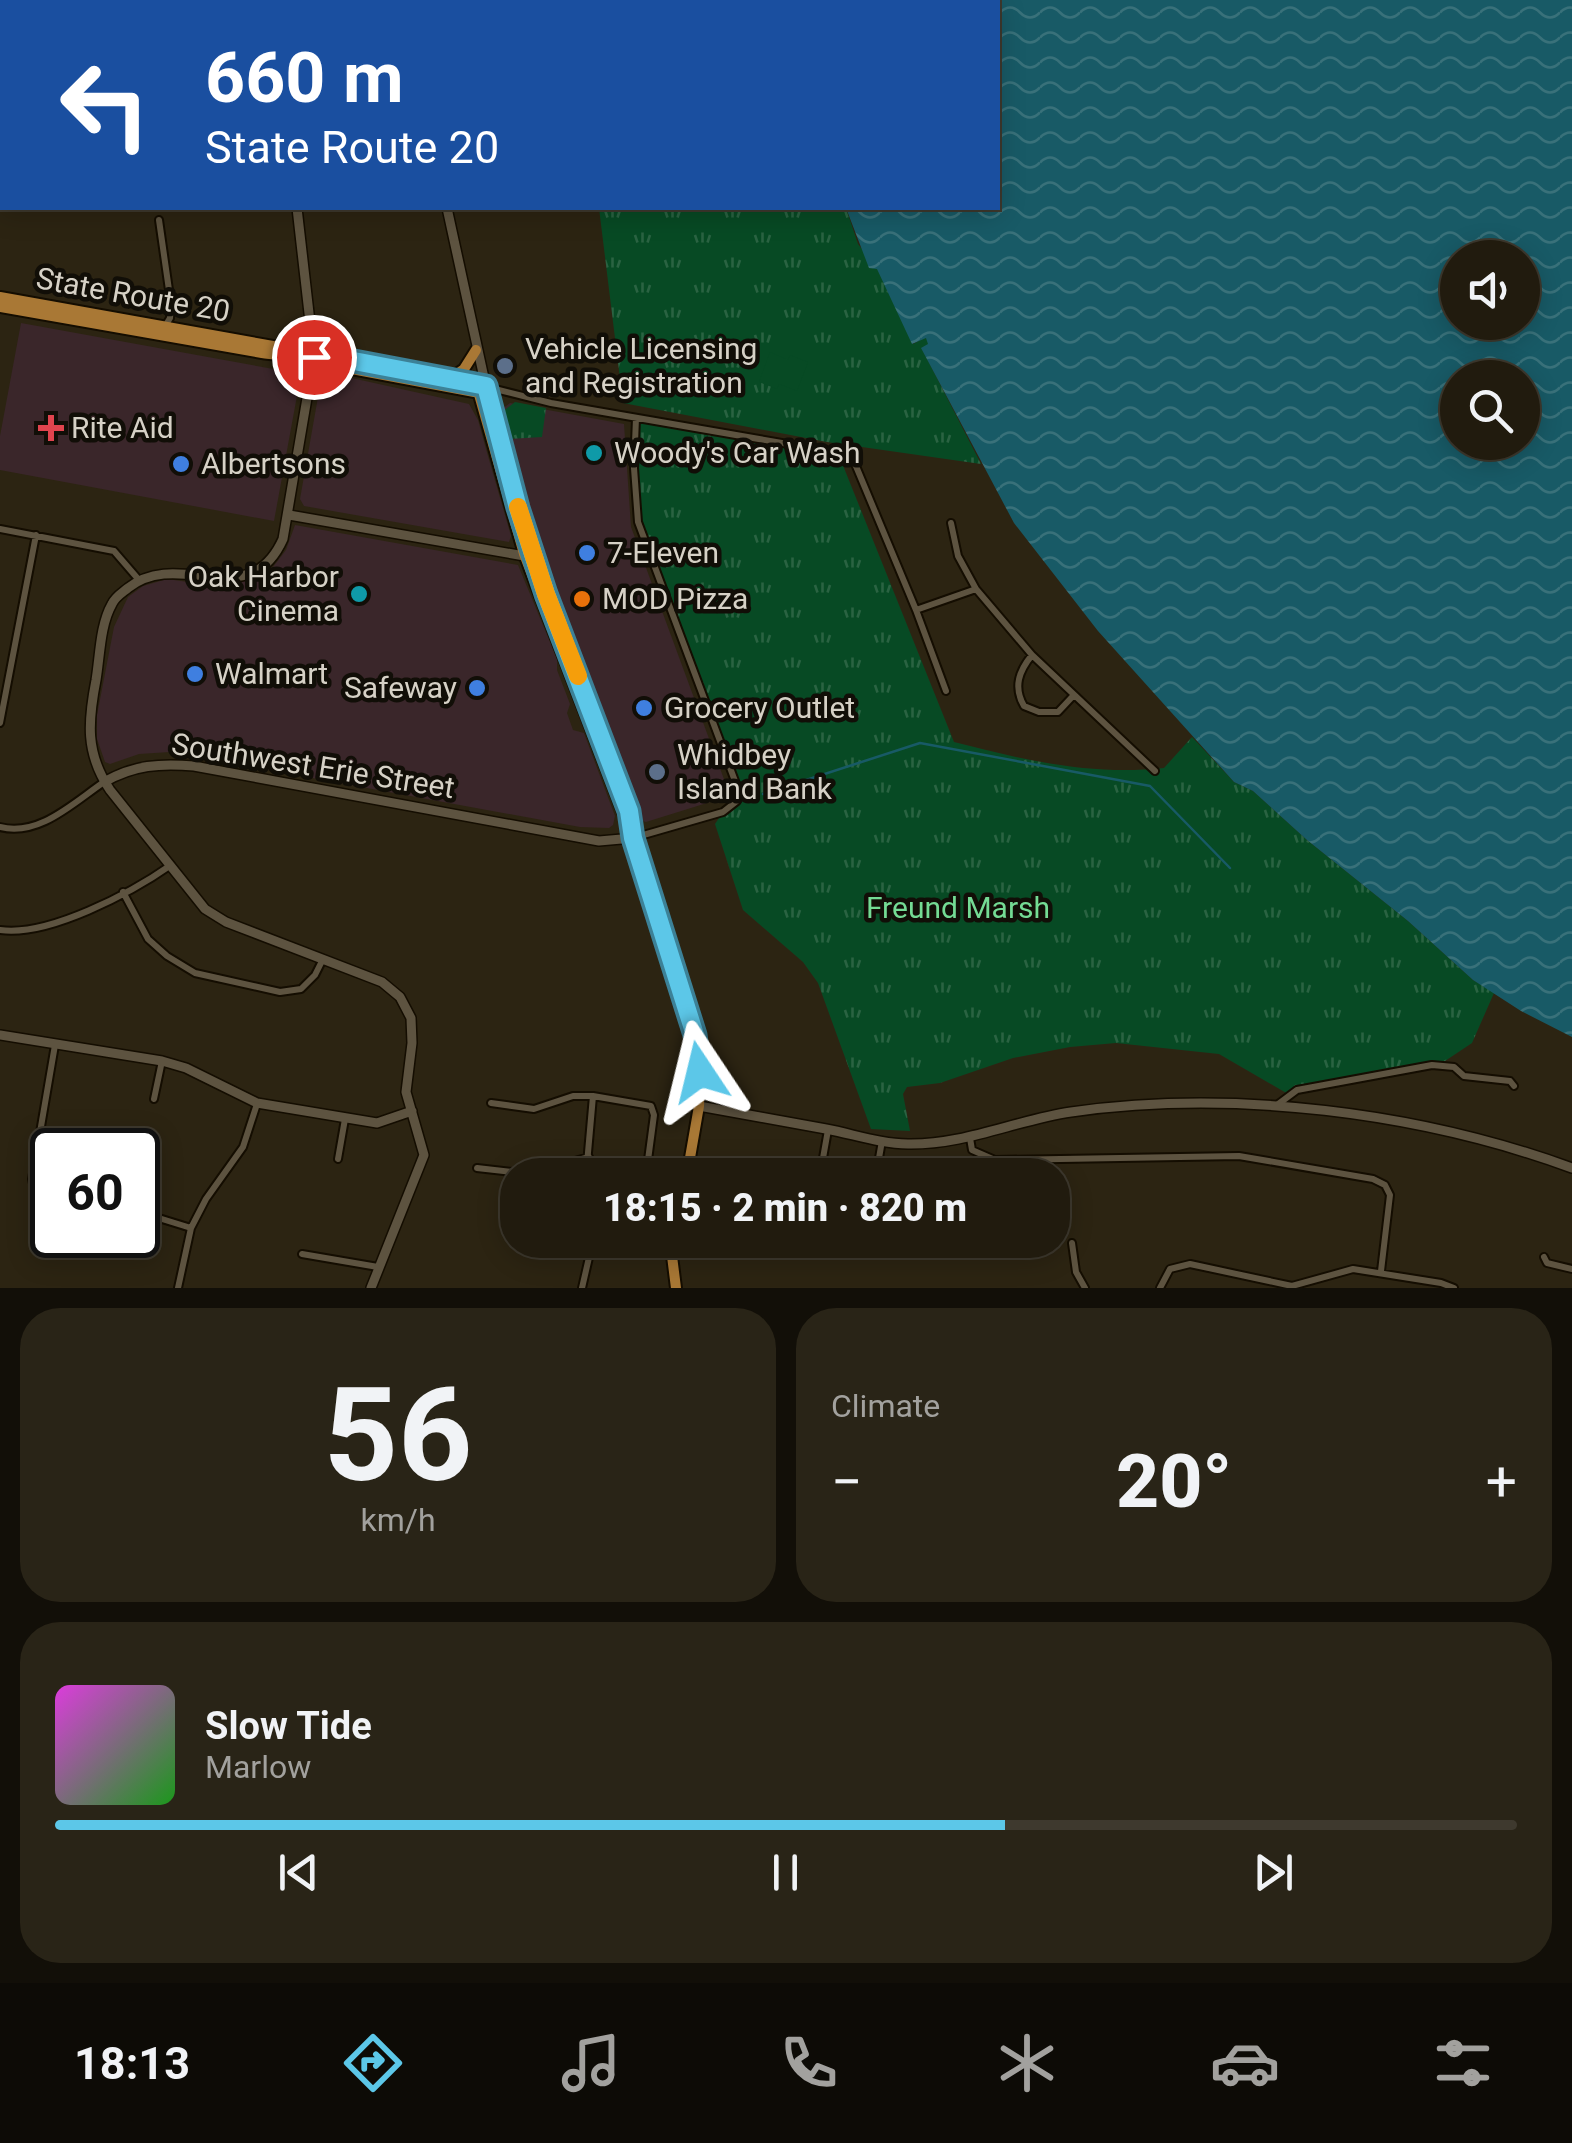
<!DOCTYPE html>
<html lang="en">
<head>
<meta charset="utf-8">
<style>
	body { margin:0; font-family:Roboto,sans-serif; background:#292417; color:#f1f3f6; height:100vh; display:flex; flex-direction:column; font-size:38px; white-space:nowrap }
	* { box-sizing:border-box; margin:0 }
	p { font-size:32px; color:#a2a19e }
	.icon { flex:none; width:55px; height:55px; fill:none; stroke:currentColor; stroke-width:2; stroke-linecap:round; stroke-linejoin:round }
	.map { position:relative; height:1288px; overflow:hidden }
	.details { display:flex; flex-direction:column; gap:20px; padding:20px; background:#120f08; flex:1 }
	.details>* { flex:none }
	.guide { position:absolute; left:0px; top:0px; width:1000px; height:210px; box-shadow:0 5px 25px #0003,0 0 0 2px #3e392e; background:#1a4fa0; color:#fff; overflow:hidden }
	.controls { position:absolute; left:1440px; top:240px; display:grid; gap:20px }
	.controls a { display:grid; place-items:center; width:100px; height:100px; border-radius:50%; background:#211b0e; box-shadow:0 5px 25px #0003,0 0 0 2px #3e392e; font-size:50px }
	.speed { position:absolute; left:30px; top:1128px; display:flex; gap:20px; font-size:50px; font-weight:700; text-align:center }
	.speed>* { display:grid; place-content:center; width:130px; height:130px; border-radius:50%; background:#211b0e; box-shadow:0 5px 25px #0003,0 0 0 2px #3e392e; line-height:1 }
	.speed .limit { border:5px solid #111; border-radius:15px; background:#fff; color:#111 }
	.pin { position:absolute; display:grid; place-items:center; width:85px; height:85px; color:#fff; margin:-42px; border:5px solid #fff; border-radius:50%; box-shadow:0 2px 10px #0007 }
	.me { position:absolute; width:110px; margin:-55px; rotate:350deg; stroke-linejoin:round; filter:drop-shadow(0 0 8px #0008) }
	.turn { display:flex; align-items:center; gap:35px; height:210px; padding:0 40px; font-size:45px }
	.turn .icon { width:130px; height:130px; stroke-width:2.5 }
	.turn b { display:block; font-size:70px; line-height:85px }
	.big { font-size:75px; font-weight:800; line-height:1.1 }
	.details .widget { flex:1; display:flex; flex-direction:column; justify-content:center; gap:15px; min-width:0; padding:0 35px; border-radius:40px; background:#292417 }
	.details .dial { align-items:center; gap:0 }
	.dial b { font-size:130px; line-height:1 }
	.song { display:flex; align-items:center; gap:30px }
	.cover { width:120px; height:120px; border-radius:15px; background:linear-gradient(135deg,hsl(300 70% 55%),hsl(120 70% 35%)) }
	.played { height:10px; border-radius:5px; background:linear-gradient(90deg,#5cc7e8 65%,#3e392e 65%) }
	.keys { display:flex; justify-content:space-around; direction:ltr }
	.heat { display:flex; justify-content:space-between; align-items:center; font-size:55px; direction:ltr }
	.details .tiles { flex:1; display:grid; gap:20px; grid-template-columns:1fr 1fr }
	.widget:last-child { grid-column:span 2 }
	.trip { position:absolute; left:500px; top:1158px; width:570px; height:100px; border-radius:40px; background:#211b0e; box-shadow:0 5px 25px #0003,0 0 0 2px #3e392e; font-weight:800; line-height:100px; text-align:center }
	.tabs { display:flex; height:160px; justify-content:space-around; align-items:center; background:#0d0b06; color:#a2a19e }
	.tabs .icon { width:70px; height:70px }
	.tabs .on { color:#5cc7e8 }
	.tabs b { font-size:45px; color:#f1f3f6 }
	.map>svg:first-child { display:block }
</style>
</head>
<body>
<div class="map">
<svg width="1572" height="1288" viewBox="0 0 1572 1288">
	<defs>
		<pattern id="park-tufts" width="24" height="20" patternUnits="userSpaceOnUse" patternTransform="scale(2.5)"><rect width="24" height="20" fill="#074a24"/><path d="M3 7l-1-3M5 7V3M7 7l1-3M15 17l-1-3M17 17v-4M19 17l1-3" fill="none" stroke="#2a6342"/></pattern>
		<pattern id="water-waves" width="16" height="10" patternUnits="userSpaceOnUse" patternTransform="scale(2.5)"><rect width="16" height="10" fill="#185a66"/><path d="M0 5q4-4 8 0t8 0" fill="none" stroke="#39717a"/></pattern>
	</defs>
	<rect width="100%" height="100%" fill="#2c2412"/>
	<!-- commercial -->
	<path fill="#3a262a" d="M21,323L301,374L274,521L0,470V436Z
		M329,373L469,404L478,420L486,449L511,536L509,542L304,506L300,499L321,380Z
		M510,403L624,424L631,527L725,782L727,790L723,798L646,822L639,820L531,533L501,410Z
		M295,525L518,565L557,659V670L570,704L567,713L573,730L584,733L615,816L613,825L609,828L580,827L170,752L139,754L110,764L105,762L97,739V715L114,627L128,597L143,586L167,579L215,586L256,579L273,567L286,550Z"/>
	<!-- park -->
	<path fill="url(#park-tufts)" d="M599,208H846L858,244L877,268L913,344L926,337L929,344L922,349L981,464L827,442L623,403Z
		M515,402L546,408L542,437L509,439L502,412Z
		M636,418L838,453L954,742C1024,760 1091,776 1164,768L1192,737L1234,782L1253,791L1307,840L1408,921L1473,980L1494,993L1472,1043L1439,1065L1288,1094L1219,1054L1116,1043L1070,1047L1013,1058L940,1083L907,1087L903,1094L910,1131L871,1129L818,983L803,962L743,910L715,824L723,812L733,806L738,791L638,522Z"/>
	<!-- pitch -->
	<path fill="#074a24" d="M770,352L788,360L790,355L808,362L797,391L779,384L777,389L759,382Z"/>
	<!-- water -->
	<path fill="url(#water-waves)" fill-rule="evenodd" d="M769,0H1572V1037L1521,1011L1473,980L1408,921L1307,840L1253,791L1234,782L1098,631L1014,523L921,348L928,344L926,338L912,344L877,269L869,268L846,208H998V2ZM1458,258H1522V322H1458ZM1458,378H1522V442H1458Z"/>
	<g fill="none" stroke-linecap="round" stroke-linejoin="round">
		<!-- stream -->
		<path stroke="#185a66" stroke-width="2.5" d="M763,794L920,743L1150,786L1230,868"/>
		<!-- street casing -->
		<g stroke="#140d01" stroke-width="10">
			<path id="street" d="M14,2V0
				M0,77L2,63
				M159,220L171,304L170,318L164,328
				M487,387L551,403L834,452L853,459L916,610L946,691
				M951,523L958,556L976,589L1032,655L1155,771
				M0,529L114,551L139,580
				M916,610L976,589
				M1032,655C1019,671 1013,687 1024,706L1039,712H1058L1073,696
				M0,723L36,535
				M0,827C39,837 73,803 104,782
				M633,838L723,812L737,801L735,781L638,522L634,468L636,418
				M123,892L148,939L167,956L195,973L280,992L301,989L315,975L323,959
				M0,930C48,937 131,893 171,865
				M154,1099L162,1061
				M491,1103L534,1109L573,1096H593L651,1106L654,1115L646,1175
				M1277,1105L1297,1090L1432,1065L1454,1067L1464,1076L1510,1081L1514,1086
				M970,1138L972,1150L995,1160L1239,1156L1373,1179L1385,1185L1390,1195L1381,1271
				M338,1159L345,1119
				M477,1168L529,1174L589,1157
				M586,1175L593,1096
				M820,1175L828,1130
				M876,1175L882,1141
				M36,1198L32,1179L55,1045
				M149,1215L191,1228
				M1072,1243L1076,1272L1085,1288
				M302,1254L378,1267
				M784,1255L802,1240
				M1544,1257L1547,1263L1572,1269
				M178,1288L191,1228L206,1199L243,1147L257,1104
				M582,1288L593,1240
				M1160,1288L1170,1269L1190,1264L1292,1286L1353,1269L1441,1283L1454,1288"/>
		</g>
		<!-- secondary casing -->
		<g stroke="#140d01" stroke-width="12">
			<path id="secondary" d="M272,0V2
				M429,0V2
				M297,208L314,357L283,539C249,615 180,547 128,588C122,593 115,597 112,604C100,625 100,656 96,680C88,721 85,753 110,790L205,909L226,922L382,982L400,997L411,1018L412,1043L406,1092L424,1155L371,1288
				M447,208L486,387
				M289,515L530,557
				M104,782C134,765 160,763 194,766L599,841L633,838
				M0,1035L162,1061L186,1068L257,1103L377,1123L412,1111
				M699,1106C741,1114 784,1121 826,1129C853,1134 881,1144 908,1144C965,1145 1016,1120 1071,1112C1233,1089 1419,1112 1572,1168"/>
		</g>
		<!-- primary casing -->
		<g stroke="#140d01" stroke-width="14">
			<path id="primary" d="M0,297L301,351L314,357L338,358L486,387L519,508L547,594L629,811L633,838
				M0,307L262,353C280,356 311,355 325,364L485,394
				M451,378L464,369L476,350
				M476,384L524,554L633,838L695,1035L700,1072L699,1106L687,1175
				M675,1240L672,1256L676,1288"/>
		</g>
		<!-- street -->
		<use href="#street" stroke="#5d5340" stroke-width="6"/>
		<!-- secondary -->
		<use href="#secondary" stroke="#5d5340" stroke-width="9"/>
		<!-- primary -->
		<use href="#primary" stroke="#a97835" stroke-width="10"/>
	</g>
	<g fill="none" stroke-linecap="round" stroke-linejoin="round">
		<!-- route casing -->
		<g stroke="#3c8197" stroke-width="25">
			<path id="route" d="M314,357L338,358L486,386L518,508L546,594L629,811L633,838L695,1035L700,1072"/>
		</g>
		<!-- route -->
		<use href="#route" stroke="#5cc7e8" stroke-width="18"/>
		<!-- slow -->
		<path stroke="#f59e0b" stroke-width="18" d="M518,507L546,594L578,676"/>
	</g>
	<!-- markers -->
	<g fill="#5c6f8a" stroke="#110e07" stroke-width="4">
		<circle cx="505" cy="366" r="10"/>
		<circle cx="657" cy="772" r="10"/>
	</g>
	<path fill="#e0444e" stroke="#110e07" stroke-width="4" d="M46 413h10v10h10v10h-10v10h-10v-10h-10v-10h10z"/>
	<g fill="#0f9aa8" stroke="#110e07" stroke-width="4">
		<circle cx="594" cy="453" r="10"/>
		<circle cx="359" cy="594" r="10"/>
	</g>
	<g fill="#3f7fe0" stroke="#110e07" stroke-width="4">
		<circle cx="181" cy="464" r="10"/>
		<circle cx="587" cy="553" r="10"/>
		<circle cx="195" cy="674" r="10"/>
		<circle cx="477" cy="688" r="10"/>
		<circle cx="644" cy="708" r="10"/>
	</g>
	<circle fill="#e8710a" stroke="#110e07" stroke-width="4" cx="582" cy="599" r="10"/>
	<g text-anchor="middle" stroke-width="9" stroke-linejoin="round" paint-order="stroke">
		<!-- street labels -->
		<g font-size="30" fill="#d6d1c6" stroke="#110e07">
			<text transform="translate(133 295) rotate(10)" y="10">State Route 20</text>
			<text transform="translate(313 766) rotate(9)" y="10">Southwest Erie Street</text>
		</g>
		<!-- poi labels -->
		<g font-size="30" fill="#d6d1c6" stroke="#110e07" text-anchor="start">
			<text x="525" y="359">Vehicle Licensing<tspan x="525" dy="34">and Registration</tspan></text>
			<text x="71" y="438">Rite Aid</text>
			<text x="614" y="463">Woody's Car Wash</text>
			<text x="201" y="474">Albertsons</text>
			<text x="607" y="563">7-Eleven</text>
			<text x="339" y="587" text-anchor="end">Oak Harbor<tspan x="339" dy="34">Cinema</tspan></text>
			<text x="602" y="609">MOD Pizza</text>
			<text x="215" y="684">Walmart</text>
			<text x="457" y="698" text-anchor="end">Safeway</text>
			<text x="664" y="718">Grocery Outlet</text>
			<text x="677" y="765">Whidbey<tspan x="677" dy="34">Island Bank</tspan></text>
		</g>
		<!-- park labels -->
		<g font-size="30" fill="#74db94" stroke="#110e07">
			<text x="958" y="918">Freund Marsh</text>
		</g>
	</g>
</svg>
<div class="controls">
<a><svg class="icon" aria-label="sound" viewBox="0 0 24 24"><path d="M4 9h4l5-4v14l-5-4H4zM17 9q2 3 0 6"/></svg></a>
<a><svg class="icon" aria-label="search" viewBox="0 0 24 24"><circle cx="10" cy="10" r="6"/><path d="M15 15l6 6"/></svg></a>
</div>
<div class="speed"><div class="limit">60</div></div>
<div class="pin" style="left:314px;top:357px;background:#d93025"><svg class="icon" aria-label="arrive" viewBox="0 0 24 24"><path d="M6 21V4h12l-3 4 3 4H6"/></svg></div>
<svg class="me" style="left:700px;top:1072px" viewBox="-20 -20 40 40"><path d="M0-17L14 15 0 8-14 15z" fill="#5cc7e8" stroke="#fff" stroke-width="4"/></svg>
<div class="trip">18:15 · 2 min · 820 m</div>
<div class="guide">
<div class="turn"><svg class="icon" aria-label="left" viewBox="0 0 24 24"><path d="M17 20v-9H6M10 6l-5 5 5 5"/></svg><div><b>660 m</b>State Route 20</div></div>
</div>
</div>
<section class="details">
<div class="tiles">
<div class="widget dial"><b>56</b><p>km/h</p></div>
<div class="widget"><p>Climate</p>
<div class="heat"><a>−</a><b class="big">20°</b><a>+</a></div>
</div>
<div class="widget">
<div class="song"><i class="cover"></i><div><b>Slow Tide</b><p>Marlow</p></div></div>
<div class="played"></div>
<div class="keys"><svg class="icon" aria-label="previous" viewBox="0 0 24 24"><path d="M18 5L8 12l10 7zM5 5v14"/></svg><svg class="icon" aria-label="pause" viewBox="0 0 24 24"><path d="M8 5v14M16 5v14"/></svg><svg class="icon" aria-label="next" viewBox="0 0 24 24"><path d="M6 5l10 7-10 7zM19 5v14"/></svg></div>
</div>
</div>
</section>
<nav class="tabs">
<b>18:13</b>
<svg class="icon on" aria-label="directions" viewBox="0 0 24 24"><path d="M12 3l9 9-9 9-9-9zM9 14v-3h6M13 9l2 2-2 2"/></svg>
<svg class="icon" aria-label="music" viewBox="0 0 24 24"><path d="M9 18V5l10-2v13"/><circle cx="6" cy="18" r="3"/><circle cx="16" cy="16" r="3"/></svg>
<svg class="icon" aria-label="phone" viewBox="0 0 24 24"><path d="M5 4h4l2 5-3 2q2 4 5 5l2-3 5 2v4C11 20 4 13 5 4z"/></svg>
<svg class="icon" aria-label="climate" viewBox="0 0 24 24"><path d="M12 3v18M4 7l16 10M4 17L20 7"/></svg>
<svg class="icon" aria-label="car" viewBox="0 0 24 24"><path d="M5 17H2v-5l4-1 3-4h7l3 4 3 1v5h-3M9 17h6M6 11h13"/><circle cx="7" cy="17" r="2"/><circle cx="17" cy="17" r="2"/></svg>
<svg class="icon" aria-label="filters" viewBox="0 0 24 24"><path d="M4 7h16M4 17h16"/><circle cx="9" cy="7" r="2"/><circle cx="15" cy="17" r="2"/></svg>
</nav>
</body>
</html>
